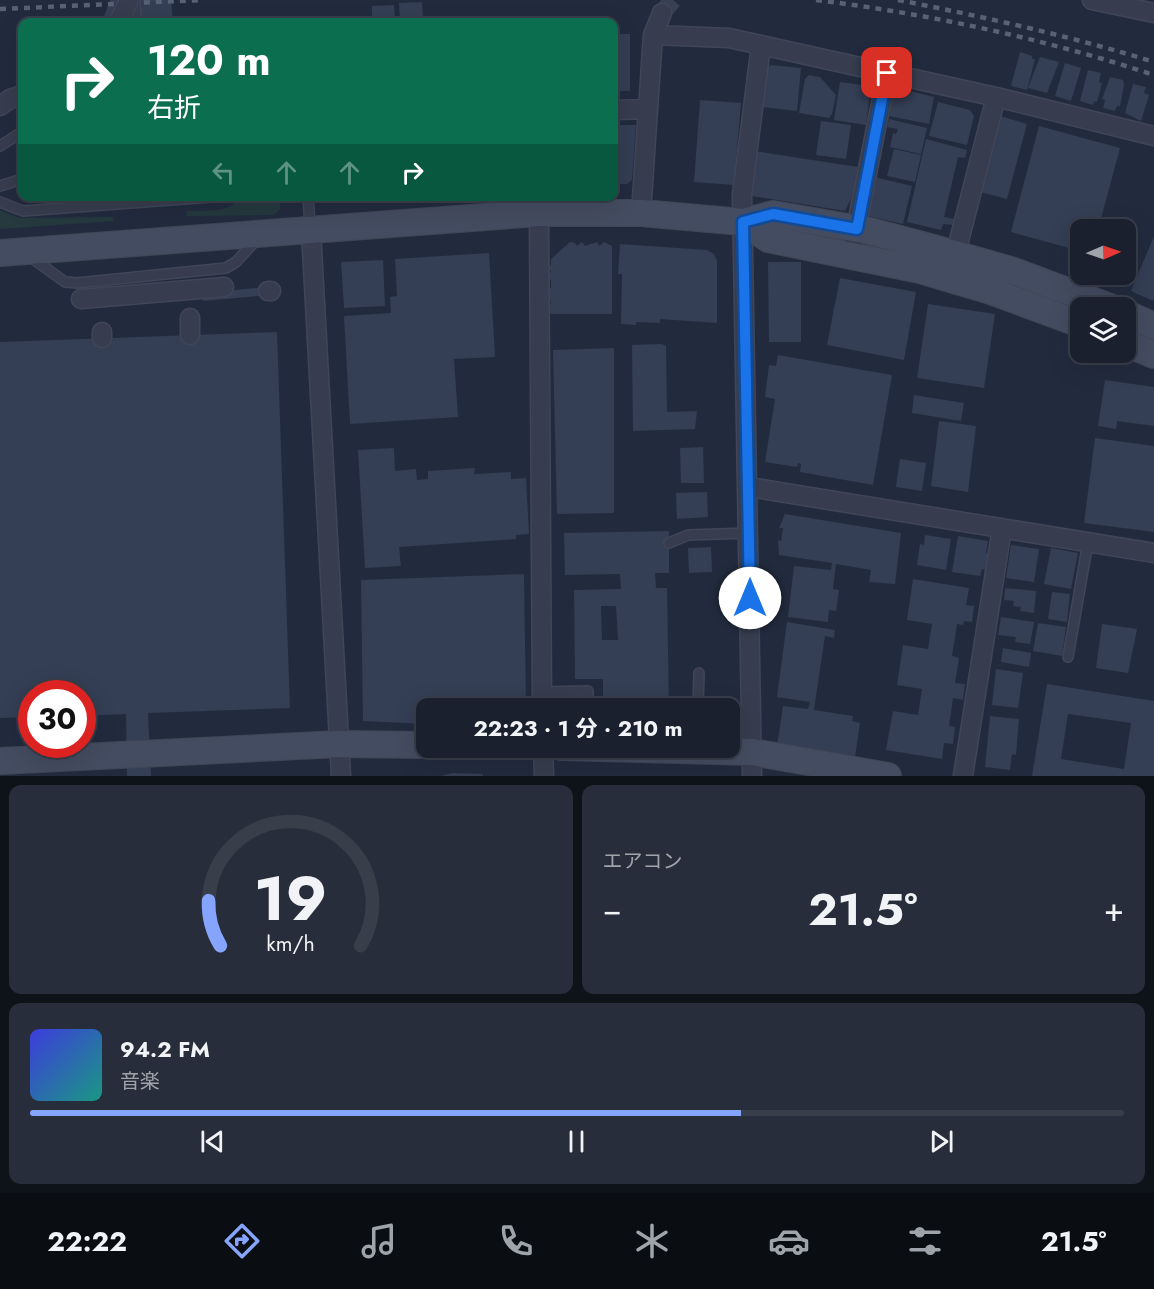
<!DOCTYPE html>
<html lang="ja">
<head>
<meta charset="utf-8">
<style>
	body { margin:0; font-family:Jost,"Noto Sans JP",sans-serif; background:#272d3a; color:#f1f3f6; height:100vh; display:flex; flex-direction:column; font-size:22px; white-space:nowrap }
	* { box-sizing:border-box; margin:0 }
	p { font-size:20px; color:#9fa3aa }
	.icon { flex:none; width:33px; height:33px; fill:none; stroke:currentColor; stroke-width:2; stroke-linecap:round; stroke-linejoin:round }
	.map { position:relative; height:776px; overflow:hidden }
	.panel { display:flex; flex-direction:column; gap:9px; padding:9px; background:#0e1219; flex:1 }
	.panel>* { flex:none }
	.hud { position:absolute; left:18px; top:18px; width:600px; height:183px; border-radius:12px; box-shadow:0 6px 24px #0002,0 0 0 2px #383e4a; background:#0b6e4f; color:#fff; overflow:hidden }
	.needle { width:39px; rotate:88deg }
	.buttons { position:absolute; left:1070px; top:219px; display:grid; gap:12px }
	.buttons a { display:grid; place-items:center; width:66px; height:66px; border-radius:12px; background:#1a202e; box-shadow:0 6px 24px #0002,0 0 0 2px #383e4a; font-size:30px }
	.speed { position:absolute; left:18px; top:680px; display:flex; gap:12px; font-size:30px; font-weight:700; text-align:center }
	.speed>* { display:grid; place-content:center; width:78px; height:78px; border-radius:50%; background:#1a202e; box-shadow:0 6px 24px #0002,0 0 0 2px #383e4a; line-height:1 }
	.speed .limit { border:9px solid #d22; background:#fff; color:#111 }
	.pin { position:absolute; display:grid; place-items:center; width:51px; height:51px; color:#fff; margin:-26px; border-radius:12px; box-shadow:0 3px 9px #0006 }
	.me { position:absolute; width:66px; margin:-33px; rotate:0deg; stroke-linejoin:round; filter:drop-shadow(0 0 4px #0008) }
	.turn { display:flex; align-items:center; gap:21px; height:126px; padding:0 30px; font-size:27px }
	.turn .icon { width:78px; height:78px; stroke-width:2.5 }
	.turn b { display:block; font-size:42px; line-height:51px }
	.lanes { display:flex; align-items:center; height:57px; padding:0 30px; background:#0003; justify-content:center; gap:30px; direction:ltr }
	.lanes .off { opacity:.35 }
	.big { font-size:45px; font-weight:700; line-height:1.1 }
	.panel .tile { flex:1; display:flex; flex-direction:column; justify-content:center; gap:9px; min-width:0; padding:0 21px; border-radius:12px; background:#272d3a }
	.panel .dial { align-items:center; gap:0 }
	.dial svg { height:156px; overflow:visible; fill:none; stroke:#383e4a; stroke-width:7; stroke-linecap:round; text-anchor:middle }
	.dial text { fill:#f1f3f6; stroke:none }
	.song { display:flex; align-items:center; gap:18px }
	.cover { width:72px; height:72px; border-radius:9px; background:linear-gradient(135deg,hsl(240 70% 55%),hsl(170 70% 35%)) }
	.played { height:6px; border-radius:3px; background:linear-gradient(90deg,#85a4fc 65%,#383e4a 65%) }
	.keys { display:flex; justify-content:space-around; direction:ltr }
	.heat { display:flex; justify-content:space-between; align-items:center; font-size:33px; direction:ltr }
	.panel .tiles { flex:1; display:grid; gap:9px; grid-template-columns:1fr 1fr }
	.tile:last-child { grid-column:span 2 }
	.trip { position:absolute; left:416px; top:698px; width:324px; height:60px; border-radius:12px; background:#1a202e; box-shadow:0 6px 24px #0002,0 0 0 2px #383e4a; font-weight:700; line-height:60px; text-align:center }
	.tabs { display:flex; height:96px; justify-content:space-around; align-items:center; background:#0a0d12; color:#9fa3aa }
	.tabs .icon { width:42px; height:42px }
	.tabs .on { color:#85a4fc }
	.tabs b { font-size:27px; color:#f1f3f6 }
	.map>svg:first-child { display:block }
</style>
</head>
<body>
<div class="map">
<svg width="1154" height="776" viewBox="0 0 1154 776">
	<rect width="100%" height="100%" fill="#222b3e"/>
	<!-- green -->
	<path fill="#25393f" d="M239,197H280V209L274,215L186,216L187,211C203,210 232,214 239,197Z
		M0,210L20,218L113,217V221L0,229Z"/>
	<!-- building -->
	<path fill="#343e54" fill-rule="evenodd" d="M110,0H171L173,22H102Z
		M422,2L423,18L400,20L399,3Z
		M394,5L395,21L372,22V6Z
		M614,34H630V91H614Z
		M1020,52L1032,56V59H1035L1027,90L1011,86Z
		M1040,57L1059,62L1047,93L1028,88Z
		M1065,63L1081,68L1071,101L1055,96Z
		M771,65L801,68L797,111L761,107L765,69Z
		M1088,70L1101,73L1099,82L1102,83L1097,102L1094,101L1093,105L1080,101Z
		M809,75L820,77L836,95L832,114L829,118L799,113L805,79Z
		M1110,77L1123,80L1124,85L1120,106H1117L1115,111L1103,108L1105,100L1102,99Z
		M840,82L871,86L866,125L834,120Z
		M1133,84L1146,87L1144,93L1149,95L1141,121L1125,113Z
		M898,88L934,97L929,124L889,116L894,90Z
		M700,100L741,103L734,185L694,182Z
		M938,102L970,110L974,116L967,145L929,136Z
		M1000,116L1027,124L1007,199L980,192Z
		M889,119L927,128L921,154L890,147L893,133L896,134L898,129L887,127Z
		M821,121L851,125L846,159L816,155Z
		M614,125H636L632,180L627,184H614Z
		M1039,126L1120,148L1098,230H1080V251L1011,232Z
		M926,139L967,150L965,158L958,157L944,217L954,219V225L943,224L941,230L907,222Z
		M894,149L921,155L915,182L887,176Z
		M754,151L858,167L851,199L845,211L752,196L749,194Z
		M874,177L912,186L903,224L868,216L870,210L867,209Z
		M1154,236V298L1153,301L1131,291Z
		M570,242L575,243L577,246L582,242L585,246L597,242L599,246L604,242L612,246V314H551L548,308L551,303L548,289L551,288V280L547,276L551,271L547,268L551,265V259Z
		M620,244L707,250L714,254L717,261V323L660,319V323L636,322V325L621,324L622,274H618Z
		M489,253L495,357L454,359L458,417L350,424L344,316L391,313L390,297L397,296L395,259Z
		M383,260L385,306L344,308L341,262Z
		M768,262H801V342H769Z
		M840,278L916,292L904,360L827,345Z
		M268,287L269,295L203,301V293Z
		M928,304L995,314L984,388L917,378Z
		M277,332L290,708L148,713L151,776H127L126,714L82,716V693H32V717L0,718V342Z
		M661,344L666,346L667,412L697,411L695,429L633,431L632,345Z
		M614,348V513L557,514L553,350Z
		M778,355L892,375L873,485L800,472L801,464L798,463L797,467L765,462L775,399L765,397L769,365L776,366Z
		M1105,380L1154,387V426L1117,421L1116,429L1098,426Z
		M914,395L964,403L961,421L912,413Z
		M939,421L976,426L968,492L931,486Z
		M1095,438L1154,446V532L1084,523Z
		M703,447L704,483H681L680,448Z
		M394,448L395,471L416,469L417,480L428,479V471L475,468L474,474L511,472V479L526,478L529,534L516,535V539L399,547L401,566L365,568L358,450Z
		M900,459L926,463L922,491L896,487Z
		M707,492L708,517L677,519L676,493Z
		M785,514L901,533L895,584L869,582L871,570L836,564L833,589L839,590L836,611L829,610L828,622L788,617L794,566L831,570L832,563L779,555L778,540L781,541L783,528H779Z
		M669,531V573H655L656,588H667L669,708H603V679H575L574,590L621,589L620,574L565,575L564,533ZM601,606H616L618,640H602Z
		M925,535L951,539L946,570L917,565L920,544L924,545Z
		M958,536L988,541L986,553L993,554L991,570L982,569L980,576L952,572Z
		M1011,545L1039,549L1034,582L1006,578Z
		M711,547L712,572L689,573L688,548Z
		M1051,548L1078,553L1071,589L1044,584Z
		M524,574L526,708H426V724L363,721L361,580Z
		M913,579L969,588L966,605L974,606L972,622L964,621L963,625L957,624L952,656L959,658L955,683L965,684L963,700L953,698L949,726L955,727L953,744L944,743L942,759L886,750L893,711L918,715L922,689L897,685L903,645L928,649L932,624L907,620Z
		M1005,588L1036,591L1034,613L1020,611L1021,607L1013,606L1014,601L1004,600Z
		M1052,592L1070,594L1067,622L1048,619Z
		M1001,617L1034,622L1030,644L1015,642L1016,637L998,635Z
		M787,622L835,630L834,638L825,636L814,710L853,716L852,721L860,723L855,757L777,746L783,706L808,709L810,702L777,697Z
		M1038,623L1066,627L1062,656L1033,651Z
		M1102,624L1137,629L1128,673L1096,668Z
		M1003,648L1031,653L1029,667L1001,662Z
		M996,669L1023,673L1018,708L992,705Z
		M1047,684L1154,701V776H1032ZM1068,714L1131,723L1124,769L1061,759Z
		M990,716L1019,719L1016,755L1012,754L1010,770L985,767Z
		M453,773L483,774V776H440Z"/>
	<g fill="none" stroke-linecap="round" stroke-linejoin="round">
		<!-- street-tunnel -->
		<path stroke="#384053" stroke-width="18" stroke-dasharray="18 9" stroke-linecap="butt" d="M662,13L673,0"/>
		<!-- lane casing -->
		<g stroke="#404657" stroke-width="12">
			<path id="lane" d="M0,146L22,132
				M0,186L22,179
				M308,196L310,227
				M0,202L23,211L225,196
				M29,256L65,282L77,283L226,268L236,262L258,238
				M669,543L688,535L749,533
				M1068,657L1088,542
				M542,692L588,691V708
				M698,708L699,673"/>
		</g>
		<!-- street casing -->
		<g stroke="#404657" stroke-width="21">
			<path id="street" d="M130,0L132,22
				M1092,0L1154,13
				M653,35L729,38L996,97L1154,136
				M0,106L10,99L22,95
				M614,110L648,109
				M539,213L542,708
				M641,213L653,35L662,13
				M311,231L341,776
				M854,239L887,73
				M953,264L996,97
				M268,291H271
				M81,299L224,287
				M190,318V335
				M102,332V338
				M749,487L1154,553
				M543,747L544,776
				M752,776L742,195L761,45
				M963,776L1002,528"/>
		</g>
		<!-- secondary casing -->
		<g stroke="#404657" stroke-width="28">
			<path id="secondary" d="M743,222L768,239L920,270L991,291L1080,324
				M0,253L539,213H641L743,222L773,214L870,231L941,250L1014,271L1113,308
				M1125,313L1154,326
				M1125,343L1154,355
				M562,747L752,752L888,776
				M0,761L339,744L426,745"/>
		</g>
		<!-- lane -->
		<use href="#lane" stroke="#373d4e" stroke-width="9"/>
		<!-- street -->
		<use href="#street" stroke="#373d4e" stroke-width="18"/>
		<!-- secondary -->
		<use href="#secondary" stroke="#444c61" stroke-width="26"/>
		<!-- rail -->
		<path stroke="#586175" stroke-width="4.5" stroke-dasharray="6 6" stroke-linecap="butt" d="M816,0C930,14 1045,39 1154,75
			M898,0C985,17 1070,36 1154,62
			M0,9L203,0"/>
		<!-- street-bridge casing -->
		<g stroke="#404657" stroke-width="21" stroke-linecap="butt">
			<path id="street-bridge" d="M119,22L129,0"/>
		</g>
		<!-- street-bridge -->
		<use href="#street-bridge" stroke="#373d4e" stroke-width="18"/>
	</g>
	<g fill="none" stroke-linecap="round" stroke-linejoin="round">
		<!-- route casing -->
		<g stroke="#114b97" stroke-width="15">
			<path id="route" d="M750,598L743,222L773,214L857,229L887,73"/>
		</g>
		<!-- route -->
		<use href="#route" stroke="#1a73e8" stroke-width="10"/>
	</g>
</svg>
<div class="buttons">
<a><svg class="needle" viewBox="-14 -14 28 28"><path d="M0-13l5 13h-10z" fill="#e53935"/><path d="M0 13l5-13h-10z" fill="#9fa3aa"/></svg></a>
<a><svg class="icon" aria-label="layers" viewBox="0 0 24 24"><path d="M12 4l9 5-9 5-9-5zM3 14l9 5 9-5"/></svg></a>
</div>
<div class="speed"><div class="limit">30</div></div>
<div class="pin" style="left:887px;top:73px;background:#d93025"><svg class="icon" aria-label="arrive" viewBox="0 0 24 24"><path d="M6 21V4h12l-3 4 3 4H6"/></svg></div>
<svg class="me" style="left:750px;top:598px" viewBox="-20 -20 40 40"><circle r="19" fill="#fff"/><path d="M0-13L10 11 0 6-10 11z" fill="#1a73e8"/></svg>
<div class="trip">22:23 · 1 分 · 210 m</div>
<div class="hud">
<div class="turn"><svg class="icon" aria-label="right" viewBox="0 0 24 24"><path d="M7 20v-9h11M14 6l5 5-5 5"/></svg><div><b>120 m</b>右折</div></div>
<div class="lanes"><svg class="icon off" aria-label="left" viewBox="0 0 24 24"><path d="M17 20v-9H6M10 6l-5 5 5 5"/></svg><svg class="icon off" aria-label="ahead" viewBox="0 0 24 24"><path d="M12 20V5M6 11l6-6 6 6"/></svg><svg class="icon off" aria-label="ahead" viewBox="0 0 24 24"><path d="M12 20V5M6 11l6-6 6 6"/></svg><svg class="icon" aria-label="right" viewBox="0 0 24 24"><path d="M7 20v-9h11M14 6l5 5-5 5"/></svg></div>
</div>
</div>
<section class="panel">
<div class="tiles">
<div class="tile dial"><svg viewBox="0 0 100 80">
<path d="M14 69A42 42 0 1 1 86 69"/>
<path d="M14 69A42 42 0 0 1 8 46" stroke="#85a4fc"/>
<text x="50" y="56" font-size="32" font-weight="700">19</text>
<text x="50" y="72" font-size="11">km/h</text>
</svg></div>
<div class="tile"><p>エアコン</p>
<div class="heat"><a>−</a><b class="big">21.5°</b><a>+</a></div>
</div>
<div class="tile">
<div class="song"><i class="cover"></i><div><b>94.2 FM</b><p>音楽</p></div></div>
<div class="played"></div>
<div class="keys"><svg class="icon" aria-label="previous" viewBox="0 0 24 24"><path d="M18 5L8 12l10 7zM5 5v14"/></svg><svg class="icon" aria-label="pause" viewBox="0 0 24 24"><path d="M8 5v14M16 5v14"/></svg><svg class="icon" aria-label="next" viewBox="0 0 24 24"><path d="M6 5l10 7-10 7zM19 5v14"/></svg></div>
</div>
</div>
</section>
<nav class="tabs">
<b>22:22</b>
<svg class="icon on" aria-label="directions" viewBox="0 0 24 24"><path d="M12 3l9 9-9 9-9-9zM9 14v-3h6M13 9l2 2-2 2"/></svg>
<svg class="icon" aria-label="music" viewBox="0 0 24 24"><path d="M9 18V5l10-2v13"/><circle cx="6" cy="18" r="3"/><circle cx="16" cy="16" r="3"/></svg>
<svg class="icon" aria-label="phone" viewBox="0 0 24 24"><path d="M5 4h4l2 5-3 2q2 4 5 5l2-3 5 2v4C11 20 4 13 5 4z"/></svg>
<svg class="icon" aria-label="climate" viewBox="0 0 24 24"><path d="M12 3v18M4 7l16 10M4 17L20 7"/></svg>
<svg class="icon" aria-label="car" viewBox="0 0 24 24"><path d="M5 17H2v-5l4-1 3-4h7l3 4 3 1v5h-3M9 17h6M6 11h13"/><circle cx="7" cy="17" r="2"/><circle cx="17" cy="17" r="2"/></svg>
<svg class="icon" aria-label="filters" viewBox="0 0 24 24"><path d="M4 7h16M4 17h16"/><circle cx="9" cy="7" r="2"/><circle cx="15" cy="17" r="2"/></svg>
<b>21.5°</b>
</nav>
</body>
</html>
